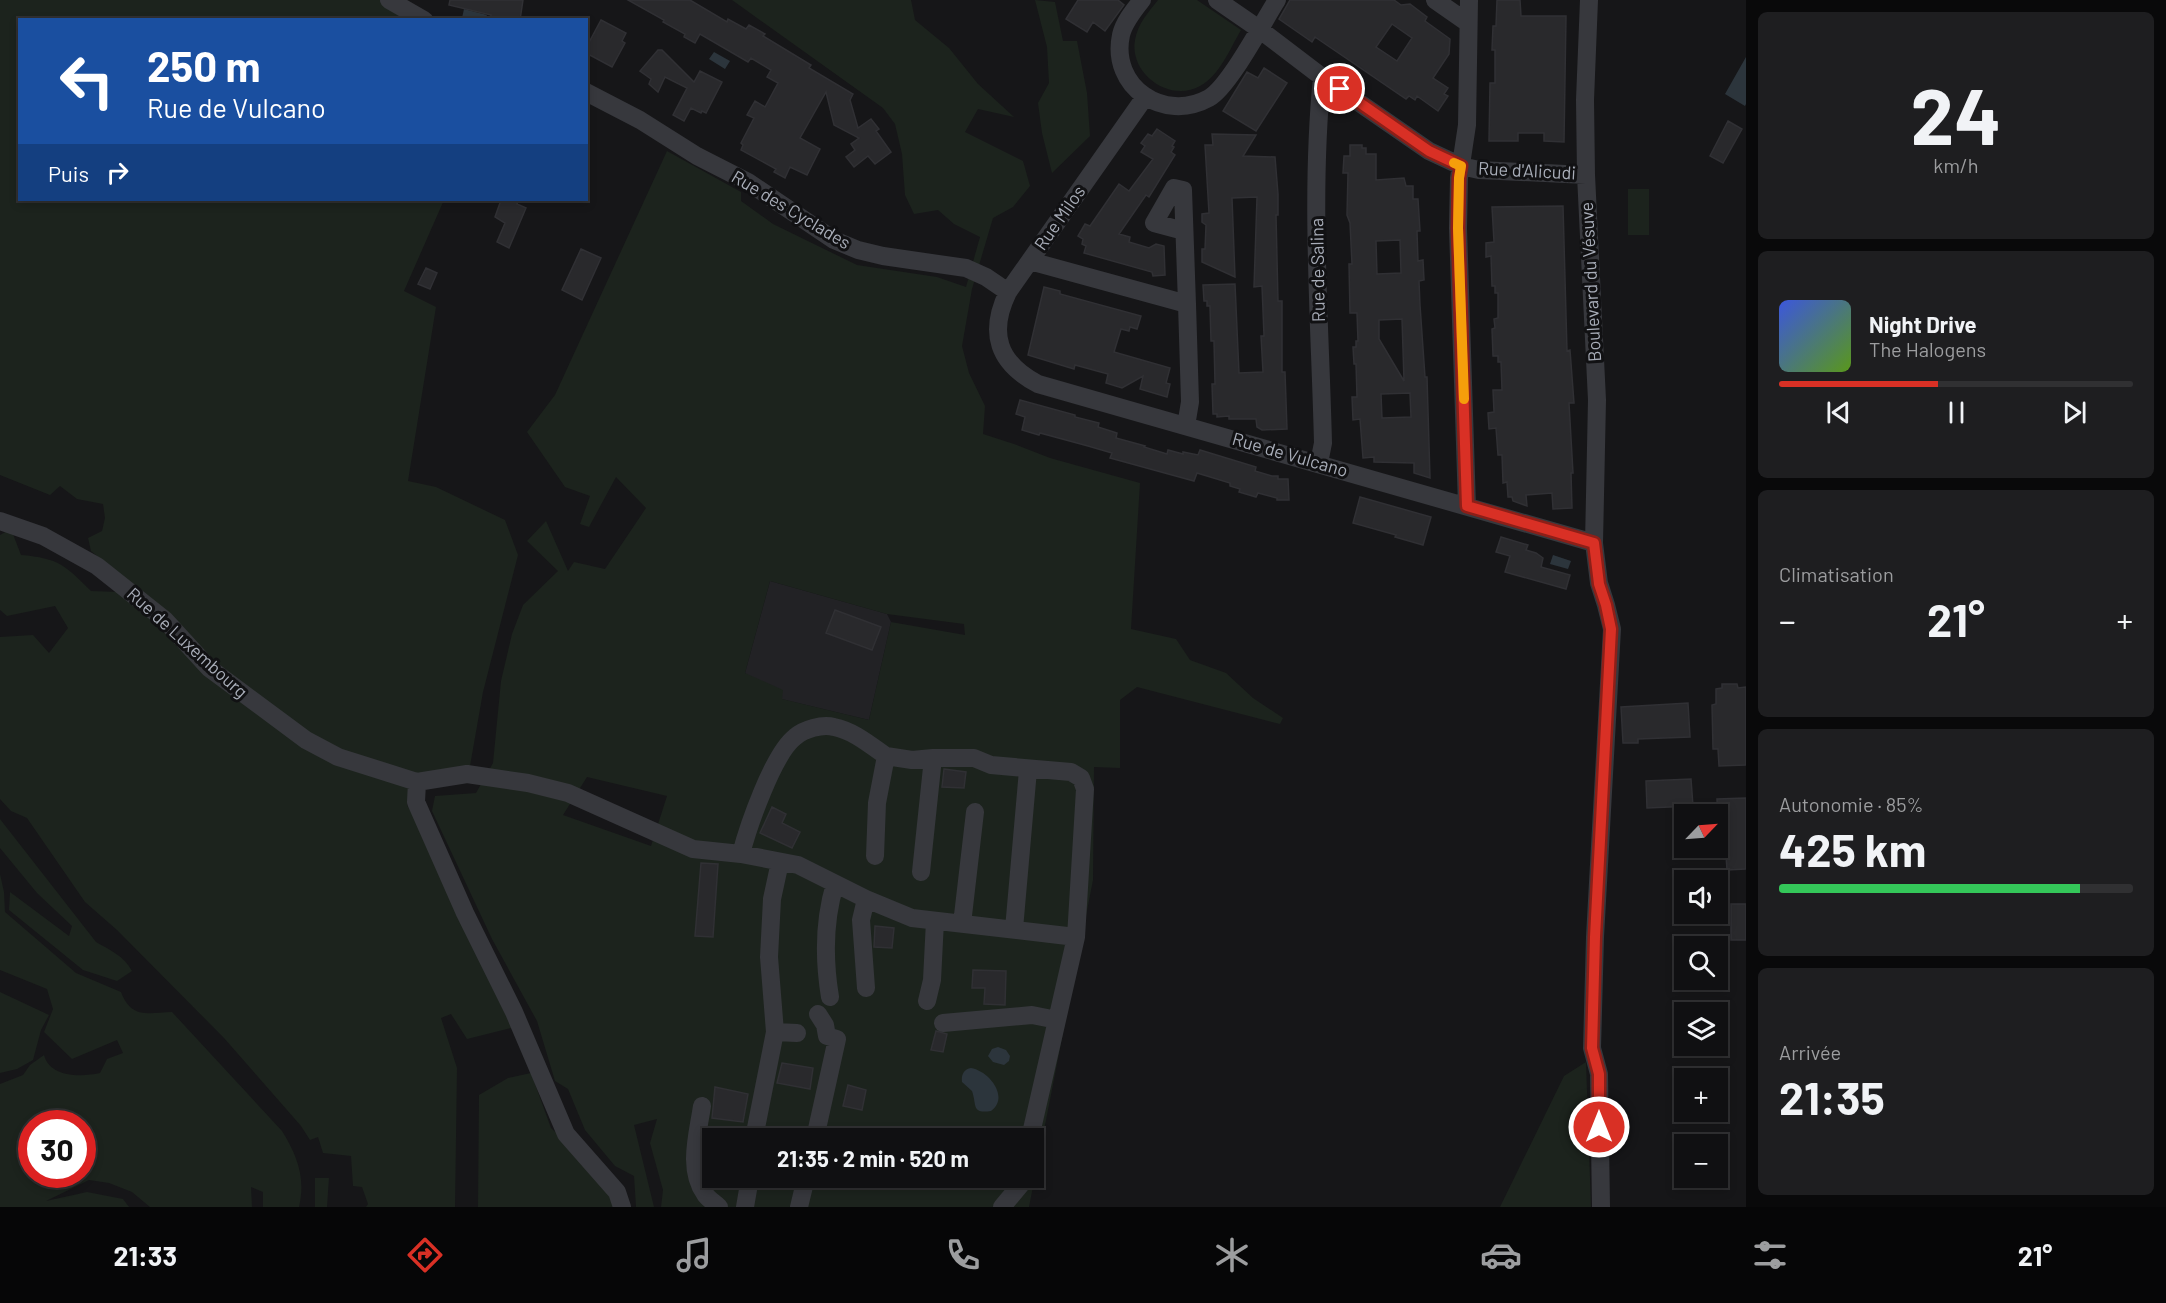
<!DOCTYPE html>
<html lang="fr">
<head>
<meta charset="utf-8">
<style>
	body { margin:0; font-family:Barlow,sans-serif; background:#1e1e20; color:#f1f3f6; height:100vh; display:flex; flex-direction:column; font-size:22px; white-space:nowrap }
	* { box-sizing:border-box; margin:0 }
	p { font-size:20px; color:#9c9d9f }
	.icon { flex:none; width:33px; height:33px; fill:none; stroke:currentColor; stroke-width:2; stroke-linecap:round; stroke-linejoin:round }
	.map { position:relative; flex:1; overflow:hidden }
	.side { display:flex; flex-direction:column; gap:12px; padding:12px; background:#09090a; width:420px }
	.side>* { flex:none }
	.guide { position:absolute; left:18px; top:18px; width:570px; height:183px; border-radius:0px; box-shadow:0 3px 9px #0003,0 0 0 2px #303032; background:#1a4fa0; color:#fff; overflow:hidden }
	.needle { width:39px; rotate:65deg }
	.buttons { position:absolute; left:1674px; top:804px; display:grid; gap:12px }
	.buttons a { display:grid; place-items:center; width:54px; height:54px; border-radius:0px; background:#101012; box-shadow:0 3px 9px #0003,0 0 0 2px #303032; font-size:30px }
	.speed { position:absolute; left:18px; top:1110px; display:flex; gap:12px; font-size:30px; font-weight:700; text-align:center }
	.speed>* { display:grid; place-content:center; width:78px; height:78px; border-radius:50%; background:#101012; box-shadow:0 3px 9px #0003,0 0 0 2px #303032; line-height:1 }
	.speed .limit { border:9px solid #d22; background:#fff; color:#111 }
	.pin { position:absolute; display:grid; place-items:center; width:51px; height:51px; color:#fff; margin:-26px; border:3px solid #fff; border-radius:50%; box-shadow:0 2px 6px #0007 }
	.me { position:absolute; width:66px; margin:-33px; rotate:0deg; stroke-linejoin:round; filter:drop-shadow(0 0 4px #0008) }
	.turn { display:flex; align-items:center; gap:21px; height:126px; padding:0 30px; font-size:27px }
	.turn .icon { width:78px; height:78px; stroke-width:2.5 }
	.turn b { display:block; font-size:42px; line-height:51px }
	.then { display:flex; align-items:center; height:57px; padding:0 30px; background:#0003; gap:12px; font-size:22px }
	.big { font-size:45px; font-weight:700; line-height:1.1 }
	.side .widget { flex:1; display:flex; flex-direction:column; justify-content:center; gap:9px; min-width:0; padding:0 21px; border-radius:9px; background:#1e1e20 }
	.side .dial { align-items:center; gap:0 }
	.dial b { font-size:78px; line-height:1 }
	.song { display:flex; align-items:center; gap:18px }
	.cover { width:72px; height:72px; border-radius:9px; background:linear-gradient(135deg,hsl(230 70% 55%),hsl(90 70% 35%)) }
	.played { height:6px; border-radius:3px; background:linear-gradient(90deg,#d93025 45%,#303032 45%) }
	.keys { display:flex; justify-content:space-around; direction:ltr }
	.heat { display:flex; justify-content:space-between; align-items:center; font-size:33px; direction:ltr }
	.charge { height:9px; border-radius:4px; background:linear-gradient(90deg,#34c759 85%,#303032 0) }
	.trip { position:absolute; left:702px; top:1128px; width:342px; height:60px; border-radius:0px; background:#101012; box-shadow:0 3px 9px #0003,0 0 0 2px #303032; font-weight:700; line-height:60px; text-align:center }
	.dock { display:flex; height:96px; justify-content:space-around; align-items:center; background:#060607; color:#9c9d9f }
	.dock .icon { width:42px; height:42px }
	.dock .active { color:#d93025 }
	.dock b { font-size:27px; color:#f1f3f6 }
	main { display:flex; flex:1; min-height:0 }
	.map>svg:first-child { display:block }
</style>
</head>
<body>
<main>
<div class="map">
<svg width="1746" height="1207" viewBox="0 0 1746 1207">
	<rect width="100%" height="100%" fill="#161618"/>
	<!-- built -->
	<path fill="#222225" d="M770,581L887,614L891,622L869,720L781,699L745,673Z"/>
	<!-- green -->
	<path fill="#1c231d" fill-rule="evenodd" d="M0,0H393L428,19L20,20V200H444L404,291L436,307L408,481L436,487L505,520L518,555L483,692L470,766L418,774L362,760L305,735L210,663L166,613L91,551L88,538L102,531L105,518L103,504L77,499L60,486L50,495L0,475Z
		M732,0H911L915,20L949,48L978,84L1014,117L978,109L965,132L1023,161L1030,186L1013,207L993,218L972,289L962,346L969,373L985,406L983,434L1014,444L1050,458L1140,483L1131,629L1176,639L1190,660L1226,673L1253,698L1283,718L1280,724L1137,687L1120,700V768L1094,767L1093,880L1029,1207H661L663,1190L650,1143L657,1119L634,1125L654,1207H636L634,1176L615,1166L585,1130L568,1089L555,1081L537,1021L492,939L432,811L435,796L476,793L493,763L501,681L512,634L523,605L558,571L527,541L546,521L568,571L574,562L605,569L646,508L616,477L589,527L580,524L590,496L565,487L527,432L555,395L667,151L741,192V201L773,224L857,265L937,277L966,287L980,237L954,224L938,210L914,214L905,195L902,154L895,124L883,108ZM770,581L887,614L964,624L965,635L891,622L869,720L782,699L783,690L745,673ZM587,777L667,796L651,846L563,815ZM712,1138H1034V1178H712Z
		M1035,0L1055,2L1063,41H1077L1087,93L1090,136L1052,173L1042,133L1038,103L1049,83L1047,47Z
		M1158,0H1197L1241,30C1230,49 1219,76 1200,86C1170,103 1129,74 1135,40C1138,23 1148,13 1158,0Z
		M1628,189H1649V235H1628Z
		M11,529L21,555C59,558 66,566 91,591L119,592L256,711L411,787L407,805L426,836L515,1027L467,1039L451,1014L441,1018L457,1068L455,1207H366L368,1204L362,1187L353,1186L351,1156L323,1153L318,1137L310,1140L301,1126L224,1038L117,930L85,902L27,818L11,811L0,799V637L33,635L49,653L68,628L55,606L7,616L0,610V535Z
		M0,819L96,942C110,950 124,956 132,971L117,981L83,970L9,910L10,892L69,936L72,926L37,893L0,848Z
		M0,874L4,892L5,912L76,973L121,992C131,1019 148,1013 172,1012L282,1131C297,1155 306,1178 299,1207H263V1192L251,1187L252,1207H150L132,1192L109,1183L89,1180L46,1201L87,1192L123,1199L129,1207H0V1084L23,1075L30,1065L44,1055C50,1078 82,1077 100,1073L107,1059L123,1053L117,1040L72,1059L44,1032L53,1009L47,989L0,970ZM32,1124H82V1174H32Z
		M0,992L49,1015L41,1030L33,1060L17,1069L0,1073Z
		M1586,1062L1591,1207H1500L1564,1076Z
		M531,1073L551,1128L594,1169L617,1207H478L479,1095L508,1078Z
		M315,1178H329L327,1207H315Z"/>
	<!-- water -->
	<path fill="#2c353c" d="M464,9L487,15L485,19L462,18Z
		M714,52L730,61L725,69L709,59Z
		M1746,57V104L1745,106L1725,94Z
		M1553,555L1571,561L1568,569L1550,564Z
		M998,1047L1006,1050L1010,1056L1009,1061L1004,1065L993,1062L988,1056L992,1049Z
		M971,1068C989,1071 1010,1097 991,1111C971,1114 977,1105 972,1091L962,1082C961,1075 964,1069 971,1068Z"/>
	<!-- building -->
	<path fill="#29292c" stroke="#303034" stroke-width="1.5" fill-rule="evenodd" d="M450,0H523L520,20H490L491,15L449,5Z
		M628,0H690L727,22L728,19L746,29L749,25L765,34L763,36L811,65L809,68L853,94L850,100L858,128L871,119L879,129L876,131L891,152L875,164L868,156L854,167L846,157L855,150L851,144L859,138L834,125L826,92L800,138L820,149L807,175L790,167L785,178L774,172L776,169L741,150L743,145L741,143L754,118L747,115L755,101L765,107L778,83L767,77L771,70L751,58L748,62L700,34L695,43L684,37L685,34L663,22L664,20Z
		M1078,0H1118L1124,5L1105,31L1093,22L1087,32L1066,19Z
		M1290,0H1394L1401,5L1410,4L1427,17L1425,21L1450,39L1449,54L1433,78L1448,88L1444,94L1448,96L1438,111L1417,96L1415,100L1409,96L1406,99L1315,37L1312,42L1279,19ZM1392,24L1412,38L1397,61L1376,47Z
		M1497,0H1520L1521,16H1566L1564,142L1544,141V133H1518V141H1489L1490,83H1495V50H1492L1493,26H1496Z
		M601,20L626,33L622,41L625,43L612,67L586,53V48Z
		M658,50H662L694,82L700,71L722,82L706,113L702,111L701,113L691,108L684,121L673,115L687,88L665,77L658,92L649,84L651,79L640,71Z
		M1264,68L1287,83L1256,131L1223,111L1247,72L1258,78Z
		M1728,121L1742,129L1723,163L1710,156Z
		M1157,129L1175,141L1172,146L1174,147L1171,152L1175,155L1149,197L1146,195L1119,234L1130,237L1129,242L1149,248L1156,244L1164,246L1165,275L1153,276L1152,272L1084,253L1086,246L1082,244L1083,239L1078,236L1085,224L1090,226L1119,184L1129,191L1153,159L1141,152L1145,146L1141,143L1148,134L1152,136Z
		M1212,134L1256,135L1243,156L1275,157L1278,194V215H1276L1278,301H1282V372H1285L1287,429L1262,430L1257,427L1256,419H1229V416L1217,417V414H1213L1212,384H1215L1214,341H1211L1210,306H1207V301H1204L1203,285L1235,284L1239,373L1263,372L1261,336H1264L1262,286L1254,287L1257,197L1232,198L1235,277L1202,262V249H1205L1206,225L1202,222V214L1209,213L1205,145H1213Z
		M1350,145H1362V148H1366V154H1376V180L1404,178L1406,186H1413V199H1418L1420,231H1417L1418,261L1423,260L1424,280L1419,281L1420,305L1425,377H1427L1430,478L1414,473V463L1374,462V457L1363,458L1360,419L1353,420L1352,397H1357L1356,364H1354L1353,347H1356V341H1358L1357,313H1350L1349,264H1352L1350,223L1347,215L1348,173H1343L1344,156H1350ZM1400,240L1401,273L1377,274L1376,241ZM1402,319L1404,381L1379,339V320ZM1410,393L1411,417L1382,418L1381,394Z
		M501,200H519L517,204L526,208L509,248L497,242L505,223L495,217Z
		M1563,206L1567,351L1570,350L1574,403H1569L1573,473H1571L1572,508L1553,509L1552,493L1526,495L1527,506L1513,501L1512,497H1508L1507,482L1503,483L1502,455H1498L1496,428L1489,429L1488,413L1494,412L1493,390H1502L1501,362H1498V356H1493L1492,329L1495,328L1494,319L1498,318V293H1495V286H1492L1491,256L1486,257V243L1494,242L1492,207Z
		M581,249L601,258L582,300L562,290Z
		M426,268L437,273L430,289L418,284Z
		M1044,287L1060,291V294L1141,316L1137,329L1130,327L1129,331L1121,329L1114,352L1170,368L1166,383L1170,384L1167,397L1140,389L1143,376L1122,388L1106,383L1108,374L1075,365L1074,369L1028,355Z
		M1020,400L1075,415V417L1099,423L1098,427L1117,433L1116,438L1145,446L1144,447L1167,454L1168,450L1183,454V452L1198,455L1200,450L1256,467L1255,471L1272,476H1278V479H1288L1289,500H1277V498L1258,493L1256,497L1239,492L1240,489L1230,486V483L1197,473L1194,481L1110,458L1112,453L1088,446L1040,433L1039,435L1022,430L1025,417L1016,414Z
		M1360,497L1431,517L1423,545L1395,537L1396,535L1353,523Z
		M1501,537L1528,545L1526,550L1536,553L1543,558L1541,567L1570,575L1566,589L1505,572L1510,556L1496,552Z
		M835,610L881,627L872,650L826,633Z
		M1722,684H1737L1738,688L1746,687V765L1719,766L1718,749H1713L1712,705L1716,704V689L1722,688Z
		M1688,703L1690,737L1638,739V743H1623L1621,707Z
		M944,769L966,772L964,788L942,787Z
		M1691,779L1693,806L1647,808L1646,781Z
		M1746,798V869L1727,870L1726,855H1720L1717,799Z
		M772,807L786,814L782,823L800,832L792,848L760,833Z
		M701,863L718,864L713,937L695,936Z
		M1731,904H1746V940H1731Z
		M875,926L894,928L892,948L874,947Z
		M973,970L1006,971L1005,1005L984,1004L985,988H972Z
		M936,1031L947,1034L943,1052L931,1050Z
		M782,1063L813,1068L810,1089L777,1083Z
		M848,1085L866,1090L862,1110L843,1106Z
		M715,1087L748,1094L743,1122L712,1118Z"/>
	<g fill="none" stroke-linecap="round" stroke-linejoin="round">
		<!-- street -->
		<path stroke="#37383d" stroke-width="18" d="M389,0L424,20
			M1142,0C1134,10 1124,22 1121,35C1110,87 1164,123 1209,98C1229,87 1263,22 1277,0
			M1217,0L1259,29L1322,77L1429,151L1461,166L1479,170L1586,175
			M1435,0L1468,23
			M1589,0L1585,100L1586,175L1597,400L1594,543L1599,583L1606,605L1612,629L1595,937L1592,1048L1599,1074L1601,1207
			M586,92L640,120L697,156L748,182L834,240L858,250L883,256L966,268L986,277L1008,292
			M1145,97L1008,292C988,333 998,363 1038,384L1594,543
			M1184,231L1154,223L1174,188L1183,190L1187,304
			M1030,261L1187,304L1190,402L1186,426
			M1319,463L1323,443C1320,321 1310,198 1322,77
			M1467,506L1458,228L1459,178L1467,125L1469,0
			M0,521L43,536L97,566L165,620L209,668L306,740L338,757L417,782L467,774L528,783L568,793L693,849L741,854L798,865L866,899L912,918L1076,937
			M417,782L416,802L465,913L514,1012L566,1134L617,1192L622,1207
			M741,854C748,827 773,754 795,737C804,729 822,724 834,727C854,731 870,745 886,756
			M875,856L877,803L886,756L912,760L933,758H974L991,765L1071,772L1081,778L1085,789L1076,937L1030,1138
			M921,872L933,758
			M866,899L861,920L866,988
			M962,924L975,812
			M1014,929L1028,770
			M830,997C824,960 824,920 835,884
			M927,1001L932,980L935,921
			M943,1023L1032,1015L1057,1020
			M775,1032L797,1033
			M702,1106C698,1134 687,1169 705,1194C708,1199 715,1203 719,1207
			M754,1138L775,1032L769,957L772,899L780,862
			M815,1138L837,1039L827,1036L825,1025L818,1014
			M867,1178L895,1181L941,1180
			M745,1207L750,1178
			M799,1207L806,1178
			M1002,1207L1022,1183"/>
	</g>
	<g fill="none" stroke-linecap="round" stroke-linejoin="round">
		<!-- route casing -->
		<g stroke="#8d1f18" stroke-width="15">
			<path id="route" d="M1340,89L1429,151L1461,166L1459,178L1458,228L1467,506L1594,543L1599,584L1606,605L1611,629L1595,937L1592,1048L1599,1074V1127"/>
		</g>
		<!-- route -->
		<use href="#route" stroke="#d93025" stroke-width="10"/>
		<!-- slow -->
		<path stroke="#f59e0b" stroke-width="10" d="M1454,163L1461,166L1459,178L1458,228L1464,399"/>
	</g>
	<g text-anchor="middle" stroke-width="6" stroke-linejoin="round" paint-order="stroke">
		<!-- street labels -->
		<g font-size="18" fill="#a8adb8" stroke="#111113">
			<text transform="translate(1527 171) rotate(3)" y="6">Rue d'Alicudi</text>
			<text transform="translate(791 210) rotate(31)" y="6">Rue des Cyclades</text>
			<text transform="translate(1060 218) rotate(-55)" y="6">Rue Milos</text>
			<text transform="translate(1318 270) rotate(-91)" y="6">Rue de Salina</text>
			<text transform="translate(1591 282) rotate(-93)" y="6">Boulevard du Vésuve</text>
			<text transform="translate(1290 455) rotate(16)" y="6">Rue de Vulcano</text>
			<text transform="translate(187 643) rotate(42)" y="6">Rue de Luxembourg</text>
		</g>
	</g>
</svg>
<div class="buttons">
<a><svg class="needle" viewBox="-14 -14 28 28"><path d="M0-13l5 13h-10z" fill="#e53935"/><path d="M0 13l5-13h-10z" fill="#9c9d9f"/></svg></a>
<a><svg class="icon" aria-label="sound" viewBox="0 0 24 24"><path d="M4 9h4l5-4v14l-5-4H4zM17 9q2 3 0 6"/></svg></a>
<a><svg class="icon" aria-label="search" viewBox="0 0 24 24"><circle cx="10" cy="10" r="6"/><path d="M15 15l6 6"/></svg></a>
<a><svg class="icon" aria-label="layers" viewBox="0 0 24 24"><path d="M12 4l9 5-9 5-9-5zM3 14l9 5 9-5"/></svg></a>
<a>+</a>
<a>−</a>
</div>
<div class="speed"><div class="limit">30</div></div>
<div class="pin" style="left:1340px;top:89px;background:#d93025"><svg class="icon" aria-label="arrive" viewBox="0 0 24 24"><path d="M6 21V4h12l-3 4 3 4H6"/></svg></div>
<svg class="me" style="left:1599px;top:1127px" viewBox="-20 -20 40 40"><circle r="17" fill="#d93025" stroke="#fff" stroke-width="3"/><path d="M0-11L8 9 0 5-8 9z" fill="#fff"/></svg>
<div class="trip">21:35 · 2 min · 520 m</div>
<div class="guide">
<div class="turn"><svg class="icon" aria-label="left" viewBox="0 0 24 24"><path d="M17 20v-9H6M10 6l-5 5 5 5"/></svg><div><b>250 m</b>Rue de Vulcano</div></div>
<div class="then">Puis<svg class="icon" aria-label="right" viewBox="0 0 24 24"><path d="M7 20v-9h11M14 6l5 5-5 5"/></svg></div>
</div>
</div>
<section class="side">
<div class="widget dial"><b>24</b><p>km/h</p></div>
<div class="widget">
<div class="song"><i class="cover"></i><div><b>Night Drive</b><p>The Halogens</p></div></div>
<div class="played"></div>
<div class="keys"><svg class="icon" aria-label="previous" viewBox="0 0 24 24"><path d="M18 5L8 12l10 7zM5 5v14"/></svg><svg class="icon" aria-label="pause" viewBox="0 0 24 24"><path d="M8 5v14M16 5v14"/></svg><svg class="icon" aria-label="next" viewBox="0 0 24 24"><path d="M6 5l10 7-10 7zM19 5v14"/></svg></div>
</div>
<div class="widget"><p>Climatisation</p>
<div class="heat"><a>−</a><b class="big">21°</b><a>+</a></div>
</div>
<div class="widget"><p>Autonomie · 85%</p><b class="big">425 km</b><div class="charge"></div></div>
<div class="widget"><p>Arrivée</p><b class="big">21:35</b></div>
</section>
</main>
<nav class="dock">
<b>21:33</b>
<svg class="icon active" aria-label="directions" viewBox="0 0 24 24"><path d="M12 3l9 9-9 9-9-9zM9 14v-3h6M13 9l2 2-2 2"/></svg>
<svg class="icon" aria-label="music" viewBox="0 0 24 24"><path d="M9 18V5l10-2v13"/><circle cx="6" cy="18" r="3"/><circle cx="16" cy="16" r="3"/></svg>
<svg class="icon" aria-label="phone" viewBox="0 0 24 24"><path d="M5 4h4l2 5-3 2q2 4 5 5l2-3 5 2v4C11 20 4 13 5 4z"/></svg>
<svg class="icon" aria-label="climate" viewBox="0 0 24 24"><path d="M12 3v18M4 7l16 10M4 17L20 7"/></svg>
<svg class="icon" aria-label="car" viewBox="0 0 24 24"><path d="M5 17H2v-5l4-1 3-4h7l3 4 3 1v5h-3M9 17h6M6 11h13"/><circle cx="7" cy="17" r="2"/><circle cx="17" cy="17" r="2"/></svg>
<svg class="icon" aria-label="filters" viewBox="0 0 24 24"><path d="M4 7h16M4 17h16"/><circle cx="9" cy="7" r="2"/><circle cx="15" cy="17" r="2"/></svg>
<b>21°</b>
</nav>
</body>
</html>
